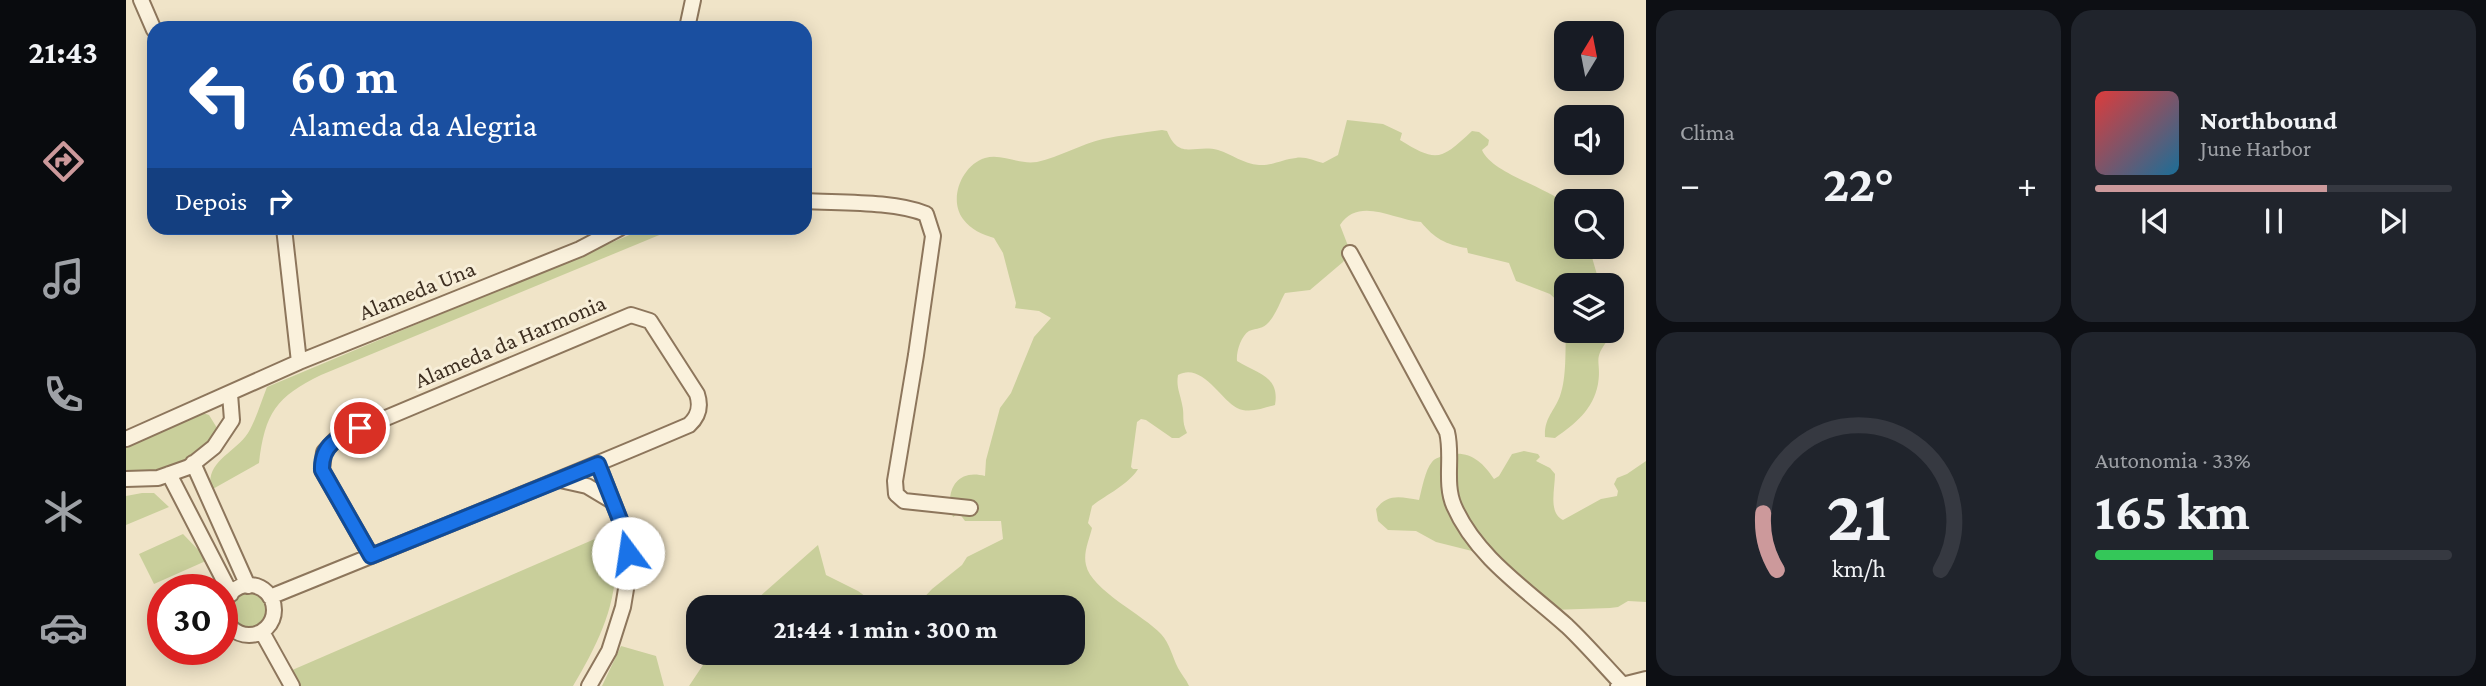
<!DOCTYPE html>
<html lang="pt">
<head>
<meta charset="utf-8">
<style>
	body { margin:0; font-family:"Crimson Pro",serif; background:#20242c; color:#f1f3f6; height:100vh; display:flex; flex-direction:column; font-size:26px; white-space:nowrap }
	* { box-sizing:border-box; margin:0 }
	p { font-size:23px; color:#9ea1a6 }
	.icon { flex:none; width:38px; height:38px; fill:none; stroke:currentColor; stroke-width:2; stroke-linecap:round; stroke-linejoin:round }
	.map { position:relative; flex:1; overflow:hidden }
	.drawer { display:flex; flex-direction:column; gap:10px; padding:10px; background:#0d0f14; width:840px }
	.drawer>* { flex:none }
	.hud { position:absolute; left:21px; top:21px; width:665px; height:214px; border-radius:21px; box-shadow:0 4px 18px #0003; background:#1a4fa0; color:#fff; overflow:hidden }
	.needle { width:46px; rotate:10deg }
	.fabs { position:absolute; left:1428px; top:21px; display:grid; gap:14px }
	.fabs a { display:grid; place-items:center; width:70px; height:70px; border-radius:14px; background:#171b24; box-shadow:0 4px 18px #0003; font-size:35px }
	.speed { position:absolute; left:21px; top:574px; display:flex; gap:14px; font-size:35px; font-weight:700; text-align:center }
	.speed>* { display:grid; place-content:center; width:91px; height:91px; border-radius:50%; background:#171b24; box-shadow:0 4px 18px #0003; line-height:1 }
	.speed .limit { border:10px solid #d22; background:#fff; color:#111 }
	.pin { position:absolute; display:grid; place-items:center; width:60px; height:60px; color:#fff; margin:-30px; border:4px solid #fff; border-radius:50%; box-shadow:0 2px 7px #0007 }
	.me { position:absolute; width:77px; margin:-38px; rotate:346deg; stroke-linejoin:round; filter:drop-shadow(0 0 5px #0008) }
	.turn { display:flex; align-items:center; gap:24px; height:147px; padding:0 28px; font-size:32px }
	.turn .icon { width:91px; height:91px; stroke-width:2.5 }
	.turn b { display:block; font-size:49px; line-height:60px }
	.then { display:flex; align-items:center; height:66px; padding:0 28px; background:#0003; gap:14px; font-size:26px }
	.big { font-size:52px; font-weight:700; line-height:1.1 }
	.drawer .tile { flex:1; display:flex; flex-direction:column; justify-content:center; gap:10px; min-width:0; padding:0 24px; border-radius:21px; background:#20242c }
	.drawer .dial { align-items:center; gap:0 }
	.dial svg { height:182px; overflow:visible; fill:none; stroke:#363941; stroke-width:7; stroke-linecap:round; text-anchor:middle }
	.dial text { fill:#f1f3f6; stroke:none }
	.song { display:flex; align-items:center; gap:21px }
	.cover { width:84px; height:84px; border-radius:10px; background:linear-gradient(135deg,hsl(0 70% 55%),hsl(200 70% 35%)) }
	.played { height:7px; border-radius:4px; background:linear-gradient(90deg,#cc999b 65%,#363941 65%) }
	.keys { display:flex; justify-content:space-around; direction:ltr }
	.heat { display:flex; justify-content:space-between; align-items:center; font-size:38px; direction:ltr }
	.charge { height:10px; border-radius:5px; background:linear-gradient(90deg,#34c759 33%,#363941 0) }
	.drawer .tiles { flex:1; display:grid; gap:10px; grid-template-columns:repeat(2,1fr) }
	.trip { position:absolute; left:560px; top:595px; width:399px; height:70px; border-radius:21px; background:#171b24; box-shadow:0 4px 18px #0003; font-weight:700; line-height:70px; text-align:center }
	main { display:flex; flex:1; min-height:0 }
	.menu { display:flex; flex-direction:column; width:126px; justify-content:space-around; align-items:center; background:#090b0e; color:#9ea1a6 }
	.menu .icon { width:49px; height:49px }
	.menu .current { color:#cc999b }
	.menu b { font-size:32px; color:#f1f3f6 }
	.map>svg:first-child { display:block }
</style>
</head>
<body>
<main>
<nav class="menu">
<b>21:43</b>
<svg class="icon current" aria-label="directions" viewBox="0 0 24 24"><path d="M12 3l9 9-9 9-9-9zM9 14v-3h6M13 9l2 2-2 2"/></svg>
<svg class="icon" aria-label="music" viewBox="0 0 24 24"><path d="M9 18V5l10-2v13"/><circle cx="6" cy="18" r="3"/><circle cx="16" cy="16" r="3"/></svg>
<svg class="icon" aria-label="phone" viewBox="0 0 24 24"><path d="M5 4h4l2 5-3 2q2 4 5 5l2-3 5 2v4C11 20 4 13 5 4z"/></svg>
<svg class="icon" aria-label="climate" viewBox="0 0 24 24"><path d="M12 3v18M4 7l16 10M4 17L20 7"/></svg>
<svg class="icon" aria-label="car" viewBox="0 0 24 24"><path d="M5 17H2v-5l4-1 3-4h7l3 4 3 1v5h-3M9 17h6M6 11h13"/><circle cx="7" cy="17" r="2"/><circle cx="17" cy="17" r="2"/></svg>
</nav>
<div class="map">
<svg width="1520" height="686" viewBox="0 0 1520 686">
	<rect width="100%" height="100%" fill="#f0e4c8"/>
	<!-- green -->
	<path fill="#c9cf9b" d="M1221,120L1257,124L1276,133L1274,140C1311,163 1315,160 1346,131L1353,132L1363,140L1362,145L1356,150C1366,173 1418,186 1440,204V247H1463L1474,285H1440V323L1437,306L1424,294L1390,281L1383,263L1342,253L1341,248C1320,245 1308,238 1295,222C1268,220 1233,196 1214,225L1224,251L1217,262L1184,290L1159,293C1154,302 1150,314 1143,322C1137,329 1131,328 1123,331C1115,336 1110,352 1111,361C1132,374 1154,376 1149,405C1137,408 1123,414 1111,408C1094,399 1076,362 1052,375C1050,387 1054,393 1056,404C1059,416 1055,420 1061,433L1053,438H1046L1020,420L1015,419L1011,422L1005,467L1007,469H1012C1002,485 981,494 966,506L962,523L966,528C963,540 957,553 960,565C965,590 1019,616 1035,634C1044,644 1046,656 1052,668C1055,674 1060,679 1063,686H563L585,653H947V607H789L806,589L836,565L841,557L877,539L875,521H839L833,513L827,517C818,492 830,468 859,476L860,460L874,408L885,393L908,337L925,318L913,311L889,308L890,303L877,253L868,238C856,234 845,230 837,219C822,199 836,165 859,158C876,153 892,165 911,162C934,157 955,144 977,139C996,135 1016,133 1036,130L1041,131C1053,161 1069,144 1092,150C1106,154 1117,164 1133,165C1146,166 1157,159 1170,158C1178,156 1189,161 1197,163L1212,155Z
		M516,228H540L543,231L195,375C150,397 139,413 133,463L85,490C79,461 108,454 122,433C130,420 135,402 141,387L513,231Z
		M1440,330L1483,331L1484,337C1465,361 1476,359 1472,384C1467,410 1449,424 1429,438L1419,437C1418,418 1428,412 1434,396C1441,377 1439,348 1440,330Z
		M74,412L83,415L91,428C86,458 26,474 0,474V447Z
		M1398,451L1412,454L1414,457L1410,461L1424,468L1429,474C1429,489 1422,513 1437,520L1475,499L1491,496L1492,491L1488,484L1491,478L1501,474L1520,461V602L1502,601L1492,607L1484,608L1426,610L1401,597L1346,551L1310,542L1290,531L1262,530L1252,521L1250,509C1262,493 1275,497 1293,500C1296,489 1299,470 1306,462C1309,458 1316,456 1321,455C1343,450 1356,461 1368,479L1373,476L1386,454Z
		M16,493H28L43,507L0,525V496Z
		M485,532C500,588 475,639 447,686H172L164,671Z
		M57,534L82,560L28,584L13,554Z
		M692,545L700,575L732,591L754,607H622Z
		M106 610a18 18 0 1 1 36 0a18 18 0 1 1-36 0Z
		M495,646L530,656L538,686H476Z"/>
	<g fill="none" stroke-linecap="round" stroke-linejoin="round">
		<!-- minor casing -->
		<g stroke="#8d765c" stroke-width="18">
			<path id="minor" d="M15,0L28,30
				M561,28L567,0
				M679,201C714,203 769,201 800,214L807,236L790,355L769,481L770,494L778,501L844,508
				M158,228L173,362
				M1224,253L1321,432C1327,456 1318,483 1328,506C1350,557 1401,590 1441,626C1460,644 1478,665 1496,684
				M0,439L173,362L454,249L494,228
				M67,463L122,586
				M43,474L105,594
				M0,479L32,478L63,467L88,447L106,420L104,394
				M434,480L461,486L486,501
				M98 610a25 25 0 1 1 50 0a25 25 0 1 1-50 0Z
				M144,597C284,540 425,484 563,425C573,416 575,406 571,394L524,321L505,315L210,439L198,452L196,470L245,556
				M136,632L166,686
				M463,686L483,651L497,607L503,571L500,535L472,464
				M1492,686L1520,679"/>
		</g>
		<!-- minor -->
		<use href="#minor" stroke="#faf1dc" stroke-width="14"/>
	</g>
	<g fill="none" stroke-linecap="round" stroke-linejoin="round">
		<!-- route casing -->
		<g stroke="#114b97" stroke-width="18">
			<path id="route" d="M234,428C213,437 195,444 196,470L245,556L472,464L500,535L502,553"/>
		</g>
		<!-- route -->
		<use href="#route" stroke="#1a73e8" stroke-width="12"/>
	</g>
	<g text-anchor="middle" stroke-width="6" stroke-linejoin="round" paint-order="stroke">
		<!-- street labels -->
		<g font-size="23" fill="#3d2e20" stroke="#f7eed8">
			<text transform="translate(291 290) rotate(-22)" y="8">Alameda Una</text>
			<text transform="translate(384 341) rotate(-23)" y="8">Alameda da Harmonia</text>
		</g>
	</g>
</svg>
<div class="fabs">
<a><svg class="needle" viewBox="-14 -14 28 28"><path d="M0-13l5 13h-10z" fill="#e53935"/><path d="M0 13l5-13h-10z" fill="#9ea1a6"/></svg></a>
<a><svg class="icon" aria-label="sound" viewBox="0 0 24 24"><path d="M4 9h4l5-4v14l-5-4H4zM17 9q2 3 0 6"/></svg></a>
<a><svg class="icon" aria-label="search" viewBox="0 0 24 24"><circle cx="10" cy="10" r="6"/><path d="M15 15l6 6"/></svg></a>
<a><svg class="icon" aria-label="layers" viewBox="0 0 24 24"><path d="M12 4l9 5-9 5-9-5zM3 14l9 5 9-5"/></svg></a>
</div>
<div class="speed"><div class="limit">30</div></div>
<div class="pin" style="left:234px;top:428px;background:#d93025"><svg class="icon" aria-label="arrive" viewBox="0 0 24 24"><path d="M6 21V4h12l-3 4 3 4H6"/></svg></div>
<svg class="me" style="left:502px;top:553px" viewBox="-20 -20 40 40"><circle r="19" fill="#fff"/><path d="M0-13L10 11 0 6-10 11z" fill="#1a73e8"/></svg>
<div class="trip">21:44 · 1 min · 300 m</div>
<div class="hud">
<div class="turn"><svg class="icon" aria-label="left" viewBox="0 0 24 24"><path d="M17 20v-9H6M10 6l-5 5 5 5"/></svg><div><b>60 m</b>Alameda da Alegria</div></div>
<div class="then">Depois<svg class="icon" aria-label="right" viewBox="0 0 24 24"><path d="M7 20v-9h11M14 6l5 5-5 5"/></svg></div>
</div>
</div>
<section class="drawer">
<div class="tiles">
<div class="tile"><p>Clima</p>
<div class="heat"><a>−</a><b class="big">22°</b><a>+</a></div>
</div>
<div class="tile">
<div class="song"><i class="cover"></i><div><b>Northbound</b><p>June Harbor</p></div></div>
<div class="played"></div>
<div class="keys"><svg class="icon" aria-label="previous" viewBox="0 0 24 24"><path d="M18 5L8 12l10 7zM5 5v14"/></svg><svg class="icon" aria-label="pause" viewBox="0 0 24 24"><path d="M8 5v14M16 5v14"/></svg><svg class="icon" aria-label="next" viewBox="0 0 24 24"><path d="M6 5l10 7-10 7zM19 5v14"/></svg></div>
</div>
<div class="tile dial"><svg viewBox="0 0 100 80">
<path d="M14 69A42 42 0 1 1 86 69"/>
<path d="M14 69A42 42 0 0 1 8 44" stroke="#cc999b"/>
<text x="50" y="56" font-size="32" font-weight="700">21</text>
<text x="50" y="72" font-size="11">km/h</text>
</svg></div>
<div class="tile"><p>Autonomia · 33%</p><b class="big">165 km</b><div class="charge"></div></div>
</div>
</section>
</main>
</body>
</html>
